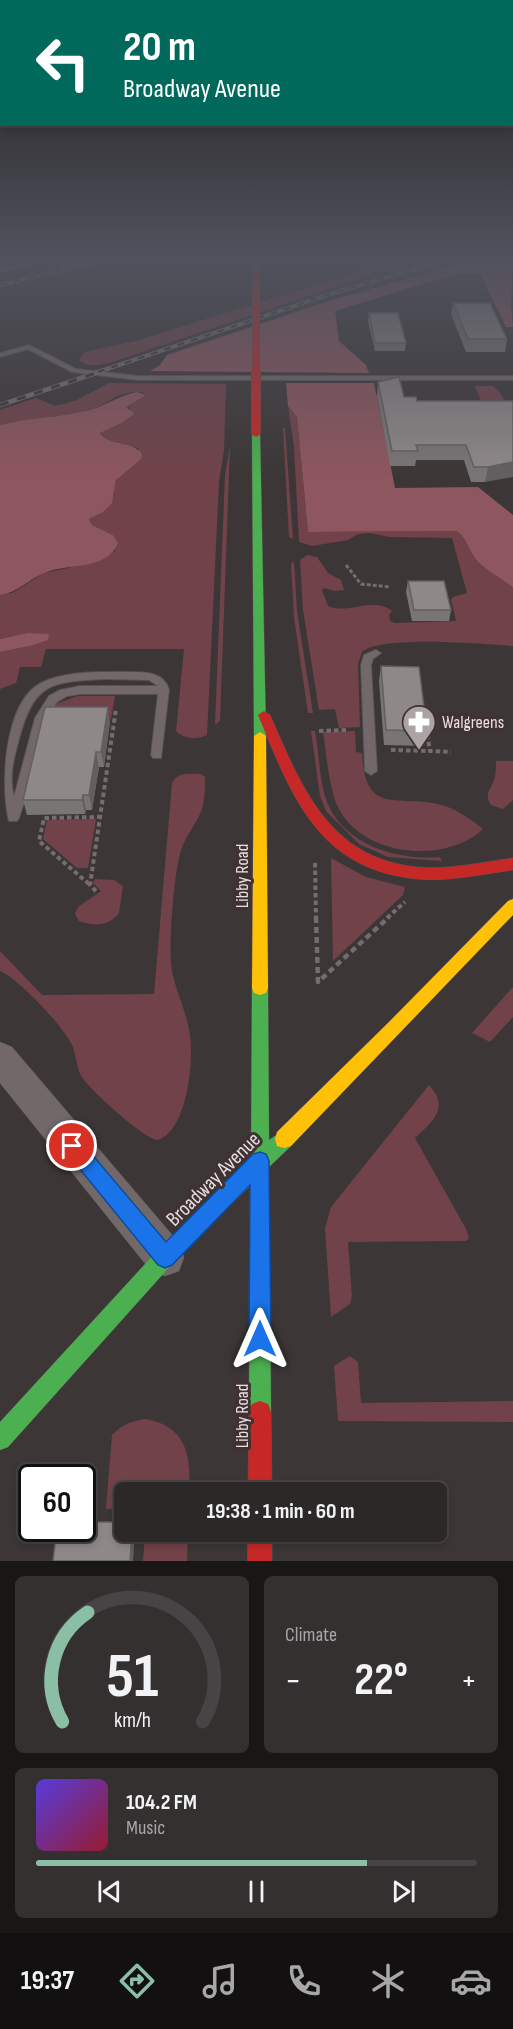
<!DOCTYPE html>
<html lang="en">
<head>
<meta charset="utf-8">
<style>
	body { margin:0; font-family:"Sofia Sans Condensed",sans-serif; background:#353030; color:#f1f3f6; height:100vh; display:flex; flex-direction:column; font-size:22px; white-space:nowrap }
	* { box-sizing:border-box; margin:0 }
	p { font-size:20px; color:#a7a6a8 }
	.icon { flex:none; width:33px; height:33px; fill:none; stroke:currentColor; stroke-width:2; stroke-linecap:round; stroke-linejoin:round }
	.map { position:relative; height:1561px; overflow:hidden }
	.panel { display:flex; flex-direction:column; gap:15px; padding:15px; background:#191616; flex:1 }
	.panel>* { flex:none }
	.banner { position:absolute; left:0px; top:0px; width:513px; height:126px; box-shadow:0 3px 9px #0003,0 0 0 2px #484445; background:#00695c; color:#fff; overflow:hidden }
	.speed { position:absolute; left:18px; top:1464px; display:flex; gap:12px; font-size:30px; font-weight:700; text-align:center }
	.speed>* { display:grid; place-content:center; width:78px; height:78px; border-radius:50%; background:#2d2828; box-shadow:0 3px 9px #0003,0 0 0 2px #484445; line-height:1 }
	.speed .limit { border:3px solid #111; border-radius:9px; background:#fff; color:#111 }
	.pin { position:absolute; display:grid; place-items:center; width:51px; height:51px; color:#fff; margin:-26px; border:3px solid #fff; border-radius:50%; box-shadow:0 2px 6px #0007 }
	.me { position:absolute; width:66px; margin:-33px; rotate:0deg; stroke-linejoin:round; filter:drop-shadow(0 0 4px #0008) }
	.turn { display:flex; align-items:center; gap:21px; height:126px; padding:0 24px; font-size:27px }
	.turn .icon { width:78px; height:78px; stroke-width:2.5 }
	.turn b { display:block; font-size:42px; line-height:51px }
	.big { font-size:45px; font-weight:700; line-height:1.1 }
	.panel .widget { flex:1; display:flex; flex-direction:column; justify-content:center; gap:9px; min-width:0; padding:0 21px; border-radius:9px; background:#353030 }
	.panel .dial { align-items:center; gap:0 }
	.dial svg { height:156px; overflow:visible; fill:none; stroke:#484445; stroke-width:7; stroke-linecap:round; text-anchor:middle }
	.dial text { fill:#f1f3f6; stroke:none }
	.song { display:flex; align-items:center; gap:18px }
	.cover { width:72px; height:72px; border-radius:9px; background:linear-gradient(135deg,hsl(250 70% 55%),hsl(350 70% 35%)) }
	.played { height:6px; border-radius:3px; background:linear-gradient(90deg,#8abfa5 75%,#484445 75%) }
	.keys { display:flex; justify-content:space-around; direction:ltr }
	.heat { display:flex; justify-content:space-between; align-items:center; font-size:33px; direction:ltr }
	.panel .tiles { flex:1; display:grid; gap:15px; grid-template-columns:1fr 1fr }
	.widget:last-child { grid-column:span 2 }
	.trip { position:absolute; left:114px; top:1482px; width:333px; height:60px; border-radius:9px; background:#2d2828; box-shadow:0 3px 9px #0003,0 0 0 2px #484445; font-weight:700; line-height:60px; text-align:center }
	.dock { display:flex; height:96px; justify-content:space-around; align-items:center; background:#121010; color:#a7a6a8 }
	.dock .icon { width:42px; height:42px }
	.dock .active { color:#8abfa5 }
	.dock b { font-size:27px; color:#f1f3f6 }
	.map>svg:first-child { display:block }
</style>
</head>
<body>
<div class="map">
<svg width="513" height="1561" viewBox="0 0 513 1561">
	<rect width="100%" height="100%" fill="#3c3636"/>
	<!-- green -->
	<path fill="#714249" d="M399,259H433L362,278L118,360C106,364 88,369 79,360L83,354L89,351L136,341Z
		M109,383L226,384L224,450L219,482L207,735C198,740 183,739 176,731L184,649H46L41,667H20L16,683L0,689V652L30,646L27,633L0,639V595L12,593L44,573L92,563L115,551L113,535L92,525L89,519L99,514L114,495C113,476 126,468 141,459L138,448L108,440L100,433L122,423L133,415L128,406L146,395C140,389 128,393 120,395C110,399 102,407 91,409C61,418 30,417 0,425V410L36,398L55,406L77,400Z
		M475,386H493L501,394L512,416H487Z
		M288,406L297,417L308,532L457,531C468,540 469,552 478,562C488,572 502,578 513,588V646C484,644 381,635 362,652L358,664L360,727L339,728L335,709L319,710L303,610L300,560L307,555L317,557L328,573L341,580L344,590L335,591L324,588L322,590L328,606C347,615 374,596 392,611L389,615L390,621L395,623L456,621L451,600L453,597L467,593L452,538L389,537L370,533L358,534L348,540L312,546L299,542L294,447Z
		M283,428H285L293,539L289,537Z
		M230,446L220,721L215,725L225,475Z
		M294,562L297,611L313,713H308L294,618L291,563Z
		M77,696H115L111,719H49L56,704Z
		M311,731H315C319,752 319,776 325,796C339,844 396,861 440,857L442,861L388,857L359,844L326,811L320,796Z
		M355,731L356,752L362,753C365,815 394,795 438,804C453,807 471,819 483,829C445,865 360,857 337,805C328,783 327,756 323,732Z
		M496,761H513V800L503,809L491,805C483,792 492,789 495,777C496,772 496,766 496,761Z
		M200,774L205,777C205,788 205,799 202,809C197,823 186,835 181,850C174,873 169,939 171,963C173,986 185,1007 189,1029C195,1056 188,1132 157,1140C143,1138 86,1087 80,1074C77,1066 76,1056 73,1047C66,1029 18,978 0,971V951L42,995L154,994L172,783C178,772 189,774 200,774Z
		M96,819L88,868H77L43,839L47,820Z
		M331,858L366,877L405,887L403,895L333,961Z
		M95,879L114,880L123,886L119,913C108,927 94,926 79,921L75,914L78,907L101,891L93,883Z
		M513,987V1017L490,1042L472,1033Z
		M429,1085C450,1108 433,1121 415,1138L466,1229L469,1238L466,1241L348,1242L352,1296L350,1304L331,1317L325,1228L331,1207Z
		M350,1356L358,1362L361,1403L513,1401V1422L338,1421L334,1366Z
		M146,1419C187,1427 191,1455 189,1492H124V1508L106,1509L112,1435C122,1425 131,1421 146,1419Z
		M145,1532H188L187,1561H143Z"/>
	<!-- forest -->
	<path fill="#8e565e" d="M32,259H62L0,273V267Z
		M477,259H513L511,305L513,327H506L480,274H456L335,311L339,341L366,365L369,373L150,371L160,365L167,355L329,301Z
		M286,383H374L395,488L478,487L513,515V588C502,578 488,572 478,562C469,552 468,540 457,531L308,532L297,417L288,406Z
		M137,392L146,395L128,406L127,408L134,413L133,415L122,423L100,433C110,447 133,440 142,454L141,459L116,480L112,503L103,512L89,519L92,525L113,535L118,543C107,571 69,563 47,572C30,578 17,593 0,595V425C29,417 59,418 89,410C106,406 119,395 137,392Z
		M27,633L49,634L48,640L30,646L0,652V639Z"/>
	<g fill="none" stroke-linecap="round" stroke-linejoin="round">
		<!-- lane casing -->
		<g stroke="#575252" stroke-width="2">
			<path id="lane" d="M29,345L76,369L138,376H513V380H138L72,372L28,349L0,357V353Z
				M376,650L381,653L373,659L371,665L377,771L371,775L365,771L361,665L364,655Z
				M123,672C140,672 164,670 169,690L161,758H153L151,755L158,694H80L67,696L57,702L47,718L32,778L19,818L17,821H9C0,786 4,702 41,683C65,671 97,672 123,672ZM107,679L149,680L158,686H80L60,690L49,696L35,718L14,797C9,778 13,761 18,743C34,682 49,682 107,679Z"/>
		</g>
		<!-- street casing -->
		<g stroke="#575252" stroke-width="1">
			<path id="street" d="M0,1042L12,1047L179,1243L184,1257L179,1271L165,1276L151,1271L0,1083Z"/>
		</g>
		<!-- fast casing -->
		<g stroke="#575252" stroke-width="1">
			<path id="fast" d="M256,429L260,432L266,736L260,740L254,736L252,432Z
				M260,981L266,983L268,988L269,1140L284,1130L291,1132L293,1139L291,1146L269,1167L271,1412L268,1420L260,1423L252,1420L249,1412L250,1186L172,1264L8,1447L0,1450V1422L158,1250L251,1159L252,988L254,983Z"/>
		</g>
		<!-- slow casing -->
		<g stroke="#575252" stroke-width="1">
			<path id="slow" d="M260,732L266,736L268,988L266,993L260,995L254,993L252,988L254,736Z
				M513,899V915L291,1146L284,1148L277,1146L275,1139L277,1132L389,1022L508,901Z"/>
		</g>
		<!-- jam casing -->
		<g stroke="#575252" stroke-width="1">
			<path id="jam" d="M264,711L270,715C302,787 328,858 417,867C449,870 482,862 513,858V870C482,874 449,882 417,879C317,869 292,796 258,715Z
				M260,1401L268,1404L271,1412L272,1492H248L249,1412L252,1404Z
				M248,1532H272V1561H248Z"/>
		</g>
		<!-- path-far2 -->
		<path stroke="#746c6d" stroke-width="3" stroke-dasharray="4 2" stroke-linecap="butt" d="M346,565L361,584L390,587"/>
		<!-- path-far1 -->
		<path stroke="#746c6d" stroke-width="4" stroke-dasharray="4.5 3" stroke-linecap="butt" d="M426,727L430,751L451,752
			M319,731L347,730
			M391,750L430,751
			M315,863L316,918
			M89,884L39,841L44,818L99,817
			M96,891L90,885L116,709
			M387,918L405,902"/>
		<!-- path -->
		<path stroke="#746c6d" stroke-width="4.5" stroke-dasharray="6 4" stroke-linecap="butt" d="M316,917L318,982L389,917"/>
		<!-- lane -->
		<use href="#lane" fill="#726869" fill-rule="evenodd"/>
		<!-- street -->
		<use href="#street" fill="#726869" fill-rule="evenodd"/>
		<!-- fast -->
		<use href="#fast" fill="#4caf50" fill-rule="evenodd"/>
		<!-- slow -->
		<use href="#slow" fill="#ffc107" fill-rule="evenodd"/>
		<!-- jam -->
		<use href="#jam" fill="#c62828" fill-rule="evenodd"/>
		<!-- rail-far1 casing -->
		<g stroke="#756d6e" stroke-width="4">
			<path id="rail-far1" d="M0,285L108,259
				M98,372L333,293L451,259"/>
		</g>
		<!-- rail casing -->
		<g stroke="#756d6e" stroke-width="4.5">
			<path id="rail" d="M0,405L102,371"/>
		</g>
		<!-- rail-far1 -->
		<use href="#rail-far1" stroke="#403233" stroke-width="2" stroke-dasharray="7" stroke-linecap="butt"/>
		<!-- rail -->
		<use href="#rail" stroke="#403233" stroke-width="3" stroke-dasharray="9" stroke-linecap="butt"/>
		<!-- jam-bridge-far1 casing -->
		<g stroke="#575252" stroke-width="8" stroke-linecap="butt">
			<path id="jam-bridge-far1" d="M256,259V372"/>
		</g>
		<!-- jam-bridge casing -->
		<g stroke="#575252" stroke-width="10" stroke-linecap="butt">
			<path id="jam-bridge" d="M256,371V432"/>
		</g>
		<!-- jam-bridge-far1 -->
		<use href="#jam-bridge-far1" stroke="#c62828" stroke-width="7"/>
		<!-- jam-bridge -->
		<use href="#jam-bridge" stroke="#c62828" stroke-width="9"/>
	</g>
	<!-- wall -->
	<path fill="#7a7575" d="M453,303L507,339L505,352H466L451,314Z
		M369,313L406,343L405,351H375L368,321Z
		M378,382L404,397L417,401H513L485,482H471L464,460H416L415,466H390L377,396Z
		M408,581L451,610L449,621H412L406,592Z
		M381,666L427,731L424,746L384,745L379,681Z
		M110,722L104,767H99L92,810H86L85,814L27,815L23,800Z"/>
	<!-- shaded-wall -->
	<path fill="#635f5f" d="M513,462V477L485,482L488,467Z
		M108,707L110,722L104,767L101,752Z
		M96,752L99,767L92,810L89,795Z
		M83,795L86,810L85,814L82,800Z
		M132,1532H135L133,1561H130Z"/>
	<!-- building -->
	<path fill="#8e8888" stroke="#635f5f" stroke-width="1.5" d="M453,303H490L507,339H468Z
		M369,313H398L406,343H375Z
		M399,377L404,397H416L417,401H513V462L488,467H474L466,445H416L418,451H392L378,382Z
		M408,581H444L451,610H414Z
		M381,666L419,667L427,731L386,730Z
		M45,707H108L101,752H96L89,795H83L82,800H23Z
		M82,1522H124V1532H132L130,1561H53L57,1528H82Z"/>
	<!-- sky -->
	<linearGradient id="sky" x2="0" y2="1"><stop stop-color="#211e1e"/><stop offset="0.54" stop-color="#50525d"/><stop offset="1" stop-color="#50525d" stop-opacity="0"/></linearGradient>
	<rect width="513" height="478" fill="url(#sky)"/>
	<!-- route -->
	<path fill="#1a73e8" stroke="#114b97" stroke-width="1.5" d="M72,1136L79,1139L166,1242L253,1154L260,1152L266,1154L269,1161L271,1339L268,1347L260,1350L252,1347L249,1339L250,1185L172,1265L165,1268L158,1265L66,1152L63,1146L66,1139Z"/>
	<!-- icons -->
	<defs>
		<g id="pharmacy-pin" transform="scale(1.725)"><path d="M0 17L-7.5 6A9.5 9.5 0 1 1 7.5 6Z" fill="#aca3a4" stroke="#403233"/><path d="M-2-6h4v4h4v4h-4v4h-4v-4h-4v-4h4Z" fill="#fff"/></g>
	</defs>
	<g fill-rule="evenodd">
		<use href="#pharmacy-pin" x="419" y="722"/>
	</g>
	<g text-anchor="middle" stroke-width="6" stroke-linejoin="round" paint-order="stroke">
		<!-- poi labels -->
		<g font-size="18" fill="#e8dedf" stroke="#403233" text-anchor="start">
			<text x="442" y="728">Walgreens</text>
		</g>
		<!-- street labels -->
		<g font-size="18" fill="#e8dedf" stroke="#403233">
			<text transform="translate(242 876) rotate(-90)" y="6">Libby Road</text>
			<text transform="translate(242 1416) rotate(-90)" y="6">Libby Road</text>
		</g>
		<!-- near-street labels -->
		<g font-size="21" fill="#e8dedf" stroke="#403233">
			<text transform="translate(213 1179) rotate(-45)" y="7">Broadway Avenue</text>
		</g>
	</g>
</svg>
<div class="speed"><div class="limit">60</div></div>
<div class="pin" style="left:72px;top:1146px;background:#d93025"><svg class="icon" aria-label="arrive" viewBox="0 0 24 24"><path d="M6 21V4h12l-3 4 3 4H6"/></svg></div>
<svg class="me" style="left:260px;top:1339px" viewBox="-20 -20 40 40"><path d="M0-17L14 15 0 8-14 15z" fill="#1a73e8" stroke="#fff" stroke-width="4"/></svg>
<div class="trip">19:38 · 1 min · 60 m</div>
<div class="banner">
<div class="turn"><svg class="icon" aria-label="left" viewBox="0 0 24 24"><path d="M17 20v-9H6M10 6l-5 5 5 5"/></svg><div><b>20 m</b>Broadway Avenue</div></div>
</div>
</div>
<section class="panel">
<div class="tiles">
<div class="widget dial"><svg viewBox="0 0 100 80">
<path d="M14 69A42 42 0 1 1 86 69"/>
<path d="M14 69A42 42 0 0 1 27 13" stroke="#8abfa5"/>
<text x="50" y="56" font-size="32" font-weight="700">51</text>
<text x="50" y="72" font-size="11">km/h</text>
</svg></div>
<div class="widget"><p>Climate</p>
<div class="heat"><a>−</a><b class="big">22°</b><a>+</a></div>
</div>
<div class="widget">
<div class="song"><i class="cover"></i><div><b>104.2 FM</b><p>Music</p></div></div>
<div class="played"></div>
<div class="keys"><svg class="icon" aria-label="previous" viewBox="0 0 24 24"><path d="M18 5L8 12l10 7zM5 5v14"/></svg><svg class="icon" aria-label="pause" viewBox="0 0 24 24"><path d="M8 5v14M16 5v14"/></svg><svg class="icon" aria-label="next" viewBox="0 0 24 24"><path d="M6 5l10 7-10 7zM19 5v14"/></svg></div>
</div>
</div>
</section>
<nav class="dock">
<b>19:37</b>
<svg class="icon active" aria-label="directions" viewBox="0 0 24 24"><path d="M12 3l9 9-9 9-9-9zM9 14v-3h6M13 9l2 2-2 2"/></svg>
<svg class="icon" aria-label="music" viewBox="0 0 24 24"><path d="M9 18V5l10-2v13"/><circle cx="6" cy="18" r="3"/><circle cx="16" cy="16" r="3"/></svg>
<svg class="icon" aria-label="phone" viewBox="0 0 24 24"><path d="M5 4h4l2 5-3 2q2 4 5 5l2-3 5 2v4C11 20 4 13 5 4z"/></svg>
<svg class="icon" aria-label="climate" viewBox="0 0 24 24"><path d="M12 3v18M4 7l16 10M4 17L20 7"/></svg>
<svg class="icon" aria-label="car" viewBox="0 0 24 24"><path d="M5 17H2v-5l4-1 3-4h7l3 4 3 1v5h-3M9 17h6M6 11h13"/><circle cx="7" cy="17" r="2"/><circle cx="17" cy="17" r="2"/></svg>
</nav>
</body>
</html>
